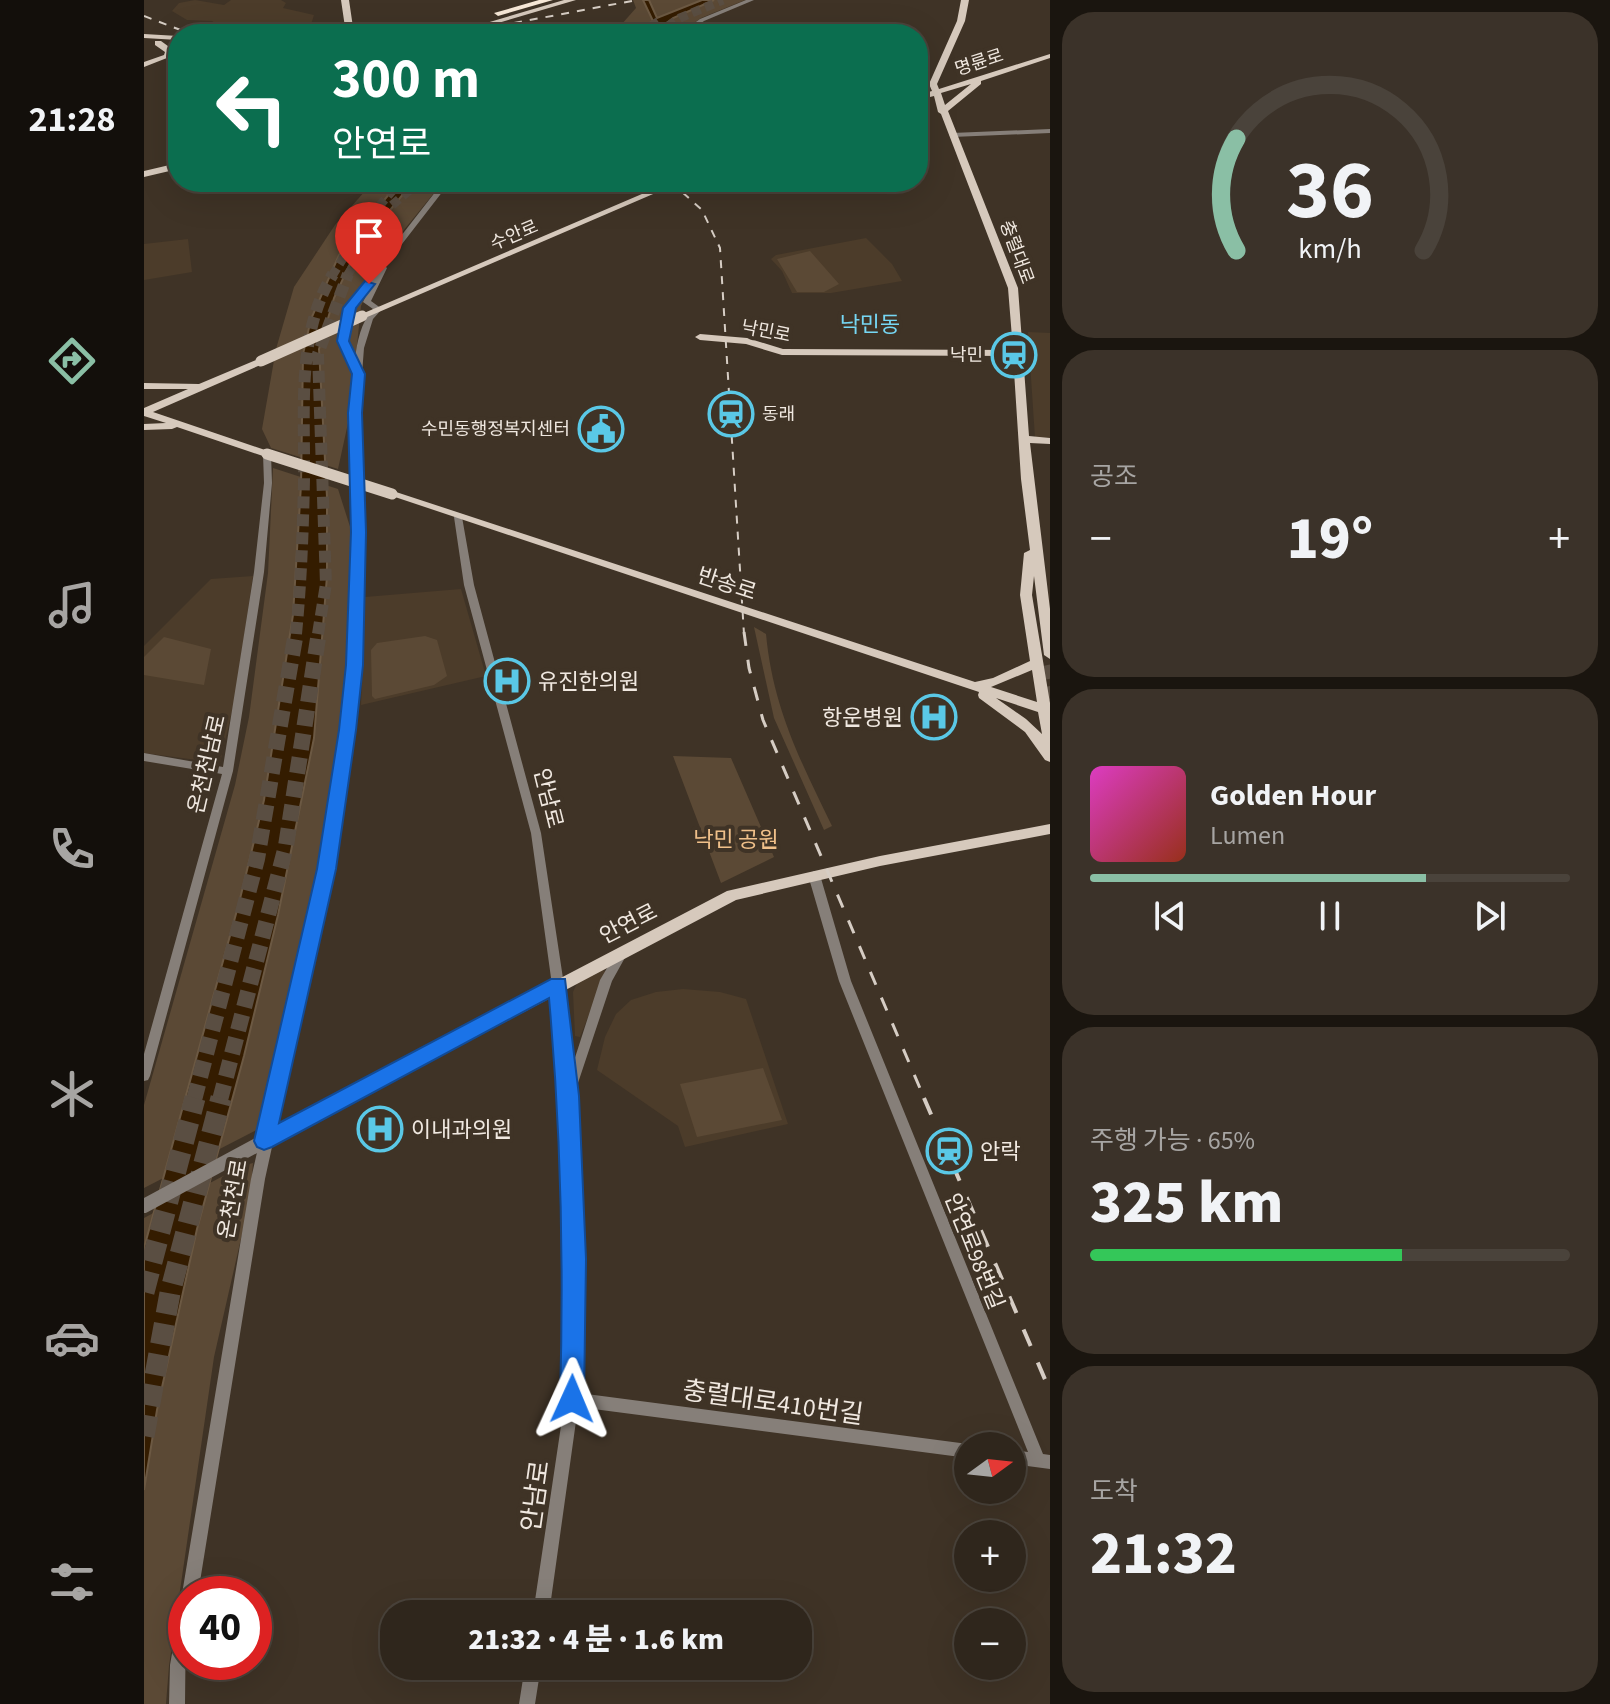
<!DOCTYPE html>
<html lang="ko">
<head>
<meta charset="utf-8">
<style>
	body { margin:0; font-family:"Source Sans 3","Noto Sans KR",sans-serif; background:#3b3229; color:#f1f3f6; height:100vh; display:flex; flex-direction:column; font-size:30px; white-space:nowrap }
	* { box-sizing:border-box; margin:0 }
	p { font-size:26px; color:#a7a5a3 }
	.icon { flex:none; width:44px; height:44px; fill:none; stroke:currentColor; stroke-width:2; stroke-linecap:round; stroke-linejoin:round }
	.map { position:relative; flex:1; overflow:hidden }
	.sheet { display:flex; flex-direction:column; gap:12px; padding:12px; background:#1a150f; width:560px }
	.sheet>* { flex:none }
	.top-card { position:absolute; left:24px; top:24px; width:760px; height:168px; border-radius:32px; box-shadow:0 8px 32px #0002,0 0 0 2px #4a433b; background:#0b6e4f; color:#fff; overflow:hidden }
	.needle { width:52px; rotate:75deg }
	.controls { position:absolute; left:810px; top:1432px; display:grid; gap:16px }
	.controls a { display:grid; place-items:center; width:72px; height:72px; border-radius:50%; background:#2f261c; box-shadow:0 8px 32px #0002,0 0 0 2px #4a433b; font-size:40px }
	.speed { position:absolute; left:24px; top:1576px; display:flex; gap:16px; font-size:40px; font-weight:700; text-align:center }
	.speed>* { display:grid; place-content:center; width:104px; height:104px; border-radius:50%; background:#2f261c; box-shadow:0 8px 32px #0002,0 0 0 2px #4a433b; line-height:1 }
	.speed .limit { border:12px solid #d22; background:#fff; color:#111 }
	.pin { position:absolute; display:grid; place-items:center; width:68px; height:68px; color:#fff; margin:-82px -34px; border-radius:50% 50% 50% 0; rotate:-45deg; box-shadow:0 0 8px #0007 }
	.pin .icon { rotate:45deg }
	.me { position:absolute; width:88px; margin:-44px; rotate:1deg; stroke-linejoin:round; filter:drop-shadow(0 0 6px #0008) }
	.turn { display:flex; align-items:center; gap:28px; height:168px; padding:0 32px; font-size:36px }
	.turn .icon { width:104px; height:104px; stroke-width:2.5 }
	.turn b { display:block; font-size:56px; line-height:68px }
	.big { font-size:60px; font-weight:800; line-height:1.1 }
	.sheet .widget { flex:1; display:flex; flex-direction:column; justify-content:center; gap:12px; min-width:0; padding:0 28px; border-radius:32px; background:#3b3229 }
	.sheet .dial { align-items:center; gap:0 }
	.dial svg { height:208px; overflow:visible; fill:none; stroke:#4a433b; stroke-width:7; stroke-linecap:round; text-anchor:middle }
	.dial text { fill:#f1f3f6; stroke:none }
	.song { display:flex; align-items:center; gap:24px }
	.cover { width:96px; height:96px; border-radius:12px; background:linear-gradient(135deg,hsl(310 70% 55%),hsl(10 70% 35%)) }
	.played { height:8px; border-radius:4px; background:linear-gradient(90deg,#8abfa5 70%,#4a433b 70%) }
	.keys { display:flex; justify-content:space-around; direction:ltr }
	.heat { display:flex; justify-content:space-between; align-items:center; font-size:44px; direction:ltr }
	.charge { height:12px; border-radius:6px; background:linear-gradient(90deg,#34c759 65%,#4a433b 0) }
	.trip { position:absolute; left:236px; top:1600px; width:432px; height:80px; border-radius:32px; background:#2f261c; box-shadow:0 8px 32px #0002,0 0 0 2px #4a433b; font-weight:800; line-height:80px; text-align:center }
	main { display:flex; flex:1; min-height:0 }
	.dock { display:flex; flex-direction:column; width:144px; justify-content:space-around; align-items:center; background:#130f0b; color:#a7a5a3 }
	.dock .icon { width:56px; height:56px }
	.dock .active { color:#8abfa5 }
	.dock b { font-size:36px; color:#f1f3f6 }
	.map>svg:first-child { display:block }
</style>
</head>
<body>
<main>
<nav class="dock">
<b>21:28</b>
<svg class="icon active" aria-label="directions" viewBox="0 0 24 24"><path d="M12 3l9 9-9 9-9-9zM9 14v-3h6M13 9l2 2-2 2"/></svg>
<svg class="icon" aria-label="music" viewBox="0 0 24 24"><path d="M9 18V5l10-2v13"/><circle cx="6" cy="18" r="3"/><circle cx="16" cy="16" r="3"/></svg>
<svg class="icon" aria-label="phone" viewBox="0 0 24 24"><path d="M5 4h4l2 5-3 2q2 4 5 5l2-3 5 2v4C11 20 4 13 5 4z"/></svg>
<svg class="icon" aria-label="climate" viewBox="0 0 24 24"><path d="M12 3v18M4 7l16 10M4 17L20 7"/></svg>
<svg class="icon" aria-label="car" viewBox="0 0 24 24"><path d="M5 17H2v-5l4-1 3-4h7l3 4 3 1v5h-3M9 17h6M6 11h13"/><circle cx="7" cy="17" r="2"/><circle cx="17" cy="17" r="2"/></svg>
<svg class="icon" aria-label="filters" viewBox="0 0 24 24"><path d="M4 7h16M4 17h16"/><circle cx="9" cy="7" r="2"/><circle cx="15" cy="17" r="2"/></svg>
</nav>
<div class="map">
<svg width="906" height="1704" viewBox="0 0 906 1704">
	<rect width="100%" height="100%" fill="#3f3326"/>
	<!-- built -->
	<path fill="#4c3c2a" d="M51,0L80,5L87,0H137L142,3L139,8L170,15L165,31L190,30V34H122L75,26L68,21L43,20L28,11L35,3Z
		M722,238L748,264L758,281L687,293H648L638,271L627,259L632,255Z
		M44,239L48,272L0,280V244Z
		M884,332L906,333V439L891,438Z
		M109,576L91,698L76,763L0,753V646L67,579Z
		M317,589L342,676L217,705L221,597Z
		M457,969L462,972L436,1037L431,1036L429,992L434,981Z
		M539,989L576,992L602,999L644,1124L541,1147L534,1126L453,1070L461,1037L472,1014L487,1000L512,992Z"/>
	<!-- green -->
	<path fill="#5b4935" d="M489,0H601L557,18L535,34H469L492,8Z
		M229,182H299L242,252L217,306L206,414L194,469L127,448L118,429L132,349L150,287L191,225Z
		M666,251L695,284L680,292H653L633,259Z
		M129,468L194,489L209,536L208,622L199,712L169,908L120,1126L0,1188V1105L91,785L105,717L124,573Z
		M610,627L622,634C629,708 656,760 688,826L680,830L630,718Z
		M281,636L293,640L303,676L290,685L231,699L228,696L227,650L233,643Z
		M20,637L67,649L60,685L0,675V657Z
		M529,756L587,758L630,857L577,883Z
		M619,1068L638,1120L553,1137L536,1084Z
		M109,1163L106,1199L70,1357L25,1666L22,1704H0V1218L98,1166Z"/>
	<!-- water -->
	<path fill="#341c00" stroke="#6c5943" stroke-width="2" d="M499,0H505L513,18L558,0H570L529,18L509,34H491L509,21Z
		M255,182H269L211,253L190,298L175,349L183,497V576L170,738L134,915L100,1056L53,1229L13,1410L0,1490V1248L95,903L120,800L149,615L157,485L159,354L167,319L195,255Z"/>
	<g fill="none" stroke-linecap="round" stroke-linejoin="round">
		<!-- major-tunnel -->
		<path stroke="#5a4e42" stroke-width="14" stroke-dasharray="14 7" stroke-linecap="butt" d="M899,666L906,700"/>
		<!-- highway-tunnel-far3 -->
		<path stroke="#5a4e42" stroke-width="9" stroke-dasharray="9 5" stroke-linecap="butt" d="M495,34L518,19
			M512,34L536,18L579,0
			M188,276L223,220L256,182
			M203,276L246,207L275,182"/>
		<!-- highway-tunnel-far2 -->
		<path stroke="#5a4e42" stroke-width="12" stroke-dasharray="12 6" stroke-linecap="butt" d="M152,634C157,582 159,531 160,479C161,412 152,334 189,274
			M174,634L182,584L174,354L204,274"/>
		<!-- highway-tunnel-far1 -->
		<path stroke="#5a4e42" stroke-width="16" stroke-dasharray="16 8" stroke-linecap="butt" d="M50,1100L113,859L152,632
			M76,1100L142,846L175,632"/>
		<!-- highway-tunnel -->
		<path stroke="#5a4e42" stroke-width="21" stroke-dasharray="21 10" stroke-linecap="butt" d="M0,1292L51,1098
			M0,1436L26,1293L77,1098"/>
		<!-- minor -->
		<path fill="#867f79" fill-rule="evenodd" d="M602,0H610L560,21L542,34H535L556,19Z
			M906,129V133L808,137L805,135L808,133Z
			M299,182H306L241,266L243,268L227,301L238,309L229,319L220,348L215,413L220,532L215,665L208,730L189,869L121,1179L54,1594H42V1600L38,1594L107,1179L177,869L198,730L205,665L210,532L207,413L210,373L195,341L201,308ZM228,283L219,302L229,309C217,322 213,342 211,359L203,341L209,308Z
			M123,451L127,454L128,483L120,572L89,771L6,1076L4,1080L0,1081V1054L78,774L0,761V753L79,767L110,572L120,483L119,454Z
			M314,514L318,517L330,585L397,833L420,985L428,1067L456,980L473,951H481L483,954L468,981L430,1095L438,1259L435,1393L824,1444L829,1446H824V1458L434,1407L405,1614H389L421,1399L424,1259L418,1096L408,985L387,833L320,585L310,517Z
			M670,871L676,875L707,981L899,1454L906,1455V1469L868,1464V1450L884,1452L695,981L664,875Z
			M42,1611L41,1704H25L26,1665L34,1619L36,1613Z
			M381,1666H397L391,1704H375Z"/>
		<!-- major -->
		<path fill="#d6c9bc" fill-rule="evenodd" d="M197,0H205L210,34H202Z
			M420,0H432L317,34H305Z
			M817,0H825L821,21L793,84L795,89L906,54V58L837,81V84L804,111L874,288L885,436L906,438V444L886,443L906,609V659L900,655L890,576L888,595L906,703V762L901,760L881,732L835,698L834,695L835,692L242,494L248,491L252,492L831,682L849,678L886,661L876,595L880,553L886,550L877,479L869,356L638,355L602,344L556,340L551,337L556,334L603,338L639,349L869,350L864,288L797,114L794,112L790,96L774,100V95L788,91L785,84L813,21ZM827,84L801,105L797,93ZM888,670L893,702L847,687ZM852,698L894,712L898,734L882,719Z
			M315,23H318V27L294,34H282Z
			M0,34L34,36V40L0,38Z
			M11,41H17L28,49V56L0,67V62L20,55L21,52L11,45Z
			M34,163V169L0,177V171Z
			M526,182H537L221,318L213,316Z
			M117,358L122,361L121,363L9,412L127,452V456H119L33,427L28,429L0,430V424L22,423L0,416V408L44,389H0V383L55,384Z
			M906,824V834L736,866L592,900L126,1146L120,1148L114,1146L112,1141L114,1136L583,891L736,856Z"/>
		<!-- highway -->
		<path fill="#f6e7d6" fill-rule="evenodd" d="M395,0H409L354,16L350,13Z"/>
		<!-- rail-far2 -->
		<path stroke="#d6cdc4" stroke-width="2" stroke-dasharray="8 8" stroke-linecap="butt" d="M0,16L47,34
			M370,23L493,0
			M527,182L558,210L576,248L600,634"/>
		<!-- rail-far1 -->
		<path stroke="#d6cdc4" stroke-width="3" stroke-dasharray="14 14" stroke-linecap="butt" d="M600,632L605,668L619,720L781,1100"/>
		<!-- rail -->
		<path stroke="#d6cdc4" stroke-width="4" stroke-dasharray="18 18" stroke-linecap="butt" d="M780,1098L906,1391"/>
		<!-- minor-bridge -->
		<path stroke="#867f79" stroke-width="14" d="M0,1206L115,1144"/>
		<!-- major-bridge -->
		<path stroke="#d6c9bc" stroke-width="11" d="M117,361L218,316
			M123,454L248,494"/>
	</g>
	<!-- route -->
	<path fill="#1a73e8" stroke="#114b97" stroke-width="2" d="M221,281L231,284L212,308L205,341L221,374L218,413L222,532L219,665L212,730L192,869L135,1123L407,979H421L435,1096L442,1259L440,1399L437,1407L428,1411L420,1407L416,1399C420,1265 417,1132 405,998L128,1147L120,1150L113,1147L110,1141L173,869L195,730L202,665L207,532L204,413L208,374L193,341L199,308Z"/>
	<!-- icons -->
	<defs>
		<g id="station-ring" transform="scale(2.3)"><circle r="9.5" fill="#3f3326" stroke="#5ac8e6" stroke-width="1.5"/><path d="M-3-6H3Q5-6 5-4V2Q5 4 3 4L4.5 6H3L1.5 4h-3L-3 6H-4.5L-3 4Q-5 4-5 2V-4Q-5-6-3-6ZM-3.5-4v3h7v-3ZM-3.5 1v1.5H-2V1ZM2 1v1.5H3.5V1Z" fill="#5ac8e6"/></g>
		<g id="civic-ring" transform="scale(2.3)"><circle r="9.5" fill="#3f3326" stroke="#5ac8e6" stroke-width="1.5"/><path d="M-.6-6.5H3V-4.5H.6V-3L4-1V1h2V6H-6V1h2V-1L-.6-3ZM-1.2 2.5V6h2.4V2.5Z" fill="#5ac8e6"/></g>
		<g id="hospital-ring" transform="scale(2.3)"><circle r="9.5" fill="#3f3326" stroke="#5ac8e6" stroke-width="1.5"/><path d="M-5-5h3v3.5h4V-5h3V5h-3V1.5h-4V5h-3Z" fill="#5ac8e6"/></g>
	</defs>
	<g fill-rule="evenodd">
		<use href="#station-ring" x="870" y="355"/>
		<use href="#station-ring" x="587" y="414"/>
		<use href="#civic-ring" x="457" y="429"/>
		<use href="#hospital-ring" x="363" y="681"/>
		<use href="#hospital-ring" x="790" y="717"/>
		<use href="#hospital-ring" x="236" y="1129"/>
		<use href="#station-ring" x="805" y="1151"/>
	</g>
	<g text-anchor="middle" stroke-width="8" stroke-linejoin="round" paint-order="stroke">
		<!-- far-street labels -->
		<g font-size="18" fill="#f0e8e0" stroke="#3f3326">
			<text transform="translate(835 62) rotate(-18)" y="6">명륜로</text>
			<text transform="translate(370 235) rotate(-23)" y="6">수안로</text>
			<text transform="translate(873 252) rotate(70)" y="6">충렬대로</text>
			<text transform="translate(622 331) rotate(11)" y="6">낙민로</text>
		</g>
		<!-- far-poi labels -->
		<g font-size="18" fill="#f0e8e0" stroke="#3f3326" text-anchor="end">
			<text x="839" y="361">낙민</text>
			<text x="618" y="420" text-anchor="start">동래</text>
			<text x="426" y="435">수민동행정복지센터</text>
		</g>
		<!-- far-quarter labels -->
		<g font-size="22" fill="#76d7f4" stroke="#3f3326">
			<text x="726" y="332">낙민동</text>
		</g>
		<!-- street labels -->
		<g font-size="22" fill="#f0e8e0" stroke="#3f3326">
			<text transform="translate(583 583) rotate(18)" y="8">반송로</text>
			<text transform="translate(62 764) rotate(-77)" y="8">온천천남로</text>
			<text transform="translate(405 798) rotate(76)" y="8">안남로</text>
			<text transform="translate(484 923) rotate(-27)" y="8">안연로</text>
			<text transform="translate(88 1199) rotate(-80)" y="8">온천천로</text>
			<text transform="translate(831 1251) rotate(68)" y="8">안연로98번길</text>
		</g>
		<!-- poi labels -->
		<g font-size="22" fill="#f0e8e0" stroke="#3f3326" text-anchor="start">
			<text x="394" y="689">유진한의원</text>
			<text x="759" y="725" text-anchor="end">항운병원</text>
			<text x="267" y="1137">이내과의원</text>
			<text x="836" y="1159">안락</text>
		</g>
		<!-- park labels -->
		<g font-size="22" fill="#f0c08a" stroke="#3f3326">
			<text x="592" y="847">낙민 공원</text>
		</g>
		<!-- near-street labels -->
		<g font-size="26" fill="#f0e8e0" stroke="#3f3326">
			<text transform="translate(629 1402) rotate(8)" y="9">충렬대로410번길</text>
			<text transform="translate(391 1496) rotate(-82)" y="9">안남로</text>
		</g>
	</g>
</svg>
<div class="controls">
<a><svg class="needle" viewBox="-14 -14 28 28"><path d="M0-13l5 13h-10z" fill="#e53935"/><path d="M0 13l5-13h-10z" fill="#a7a5a3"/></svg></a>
<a>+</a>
<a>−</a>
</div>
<div class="speed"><div class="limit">40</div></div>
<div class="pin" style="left:225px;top:284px;background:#d93025"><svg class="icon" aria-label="arrive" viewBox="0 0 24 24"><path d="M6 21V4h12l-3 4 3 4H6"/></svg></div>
<svg class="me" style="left:428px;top:1399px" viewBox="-20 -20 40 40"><path d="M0-17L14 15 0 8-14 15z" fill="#1a73e8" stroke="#fff" stroke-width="4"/></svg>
<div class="trip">21:32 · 4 분 · 1.6 km</div>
<div class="top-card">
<div class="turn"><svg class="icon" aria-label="left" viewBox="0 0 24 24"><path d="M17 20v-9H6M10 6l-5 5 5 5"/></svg><div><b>300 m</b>안연로</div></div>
</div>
</div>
<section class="sheet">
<div class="widget dial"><svg viewBox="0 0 100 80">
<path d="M14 69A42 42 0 1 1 86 69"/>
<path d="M14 69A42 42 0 0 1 14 26" stroke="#8abfa5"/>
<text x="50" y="56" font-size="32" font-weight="700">36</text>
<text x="50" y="72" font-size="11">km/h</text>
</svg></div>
<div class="widget"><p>공조</p>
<div class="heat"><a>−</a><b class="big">19°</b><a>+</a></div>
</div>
<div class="widget">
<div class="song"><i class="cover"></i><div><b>Golden Hour</b><p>Lumen</p></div></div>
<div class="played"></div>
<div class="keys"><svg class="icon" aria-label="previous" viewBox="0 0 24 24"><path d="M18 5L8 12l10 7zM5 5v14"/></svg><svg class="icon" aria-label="pause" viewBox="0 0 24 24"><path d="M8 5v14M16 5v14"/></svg><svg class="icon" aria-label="next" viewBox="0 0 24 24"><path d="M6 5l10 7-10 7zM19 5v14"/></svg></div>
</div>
<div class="widget"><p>주행 가능 · 65%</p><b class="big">325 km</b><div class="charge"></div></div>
<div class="widget"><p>도착</p><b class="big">21:32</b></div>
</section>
</main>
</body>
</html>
